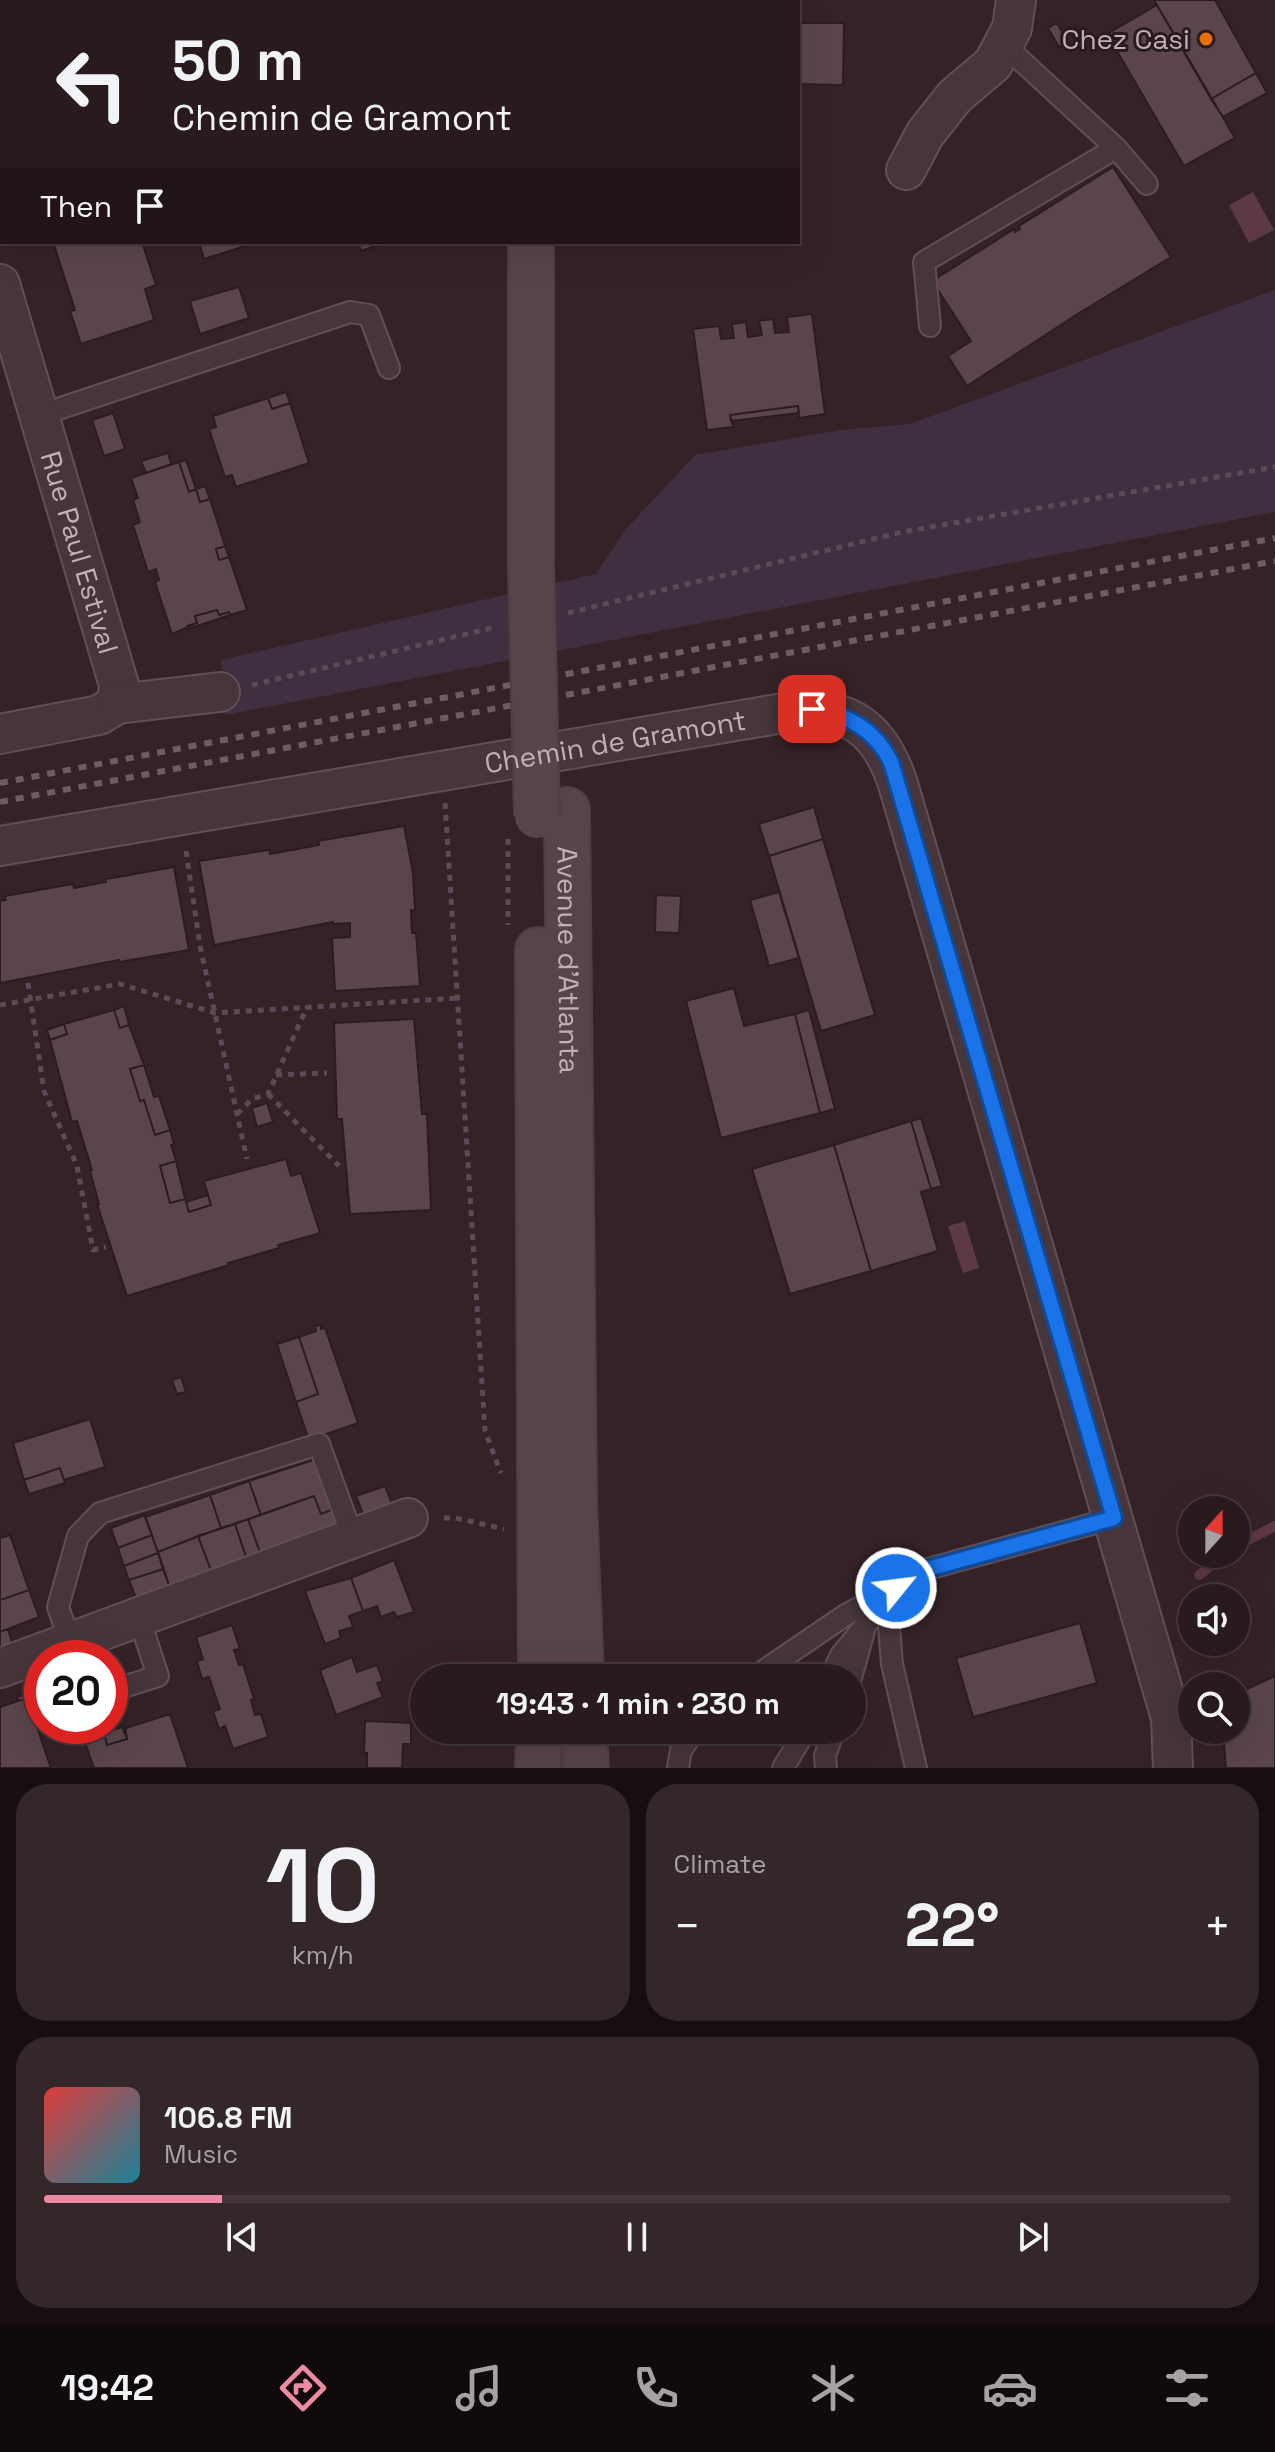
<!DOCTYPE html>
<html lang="en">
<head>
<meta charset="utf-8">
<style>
	body { margin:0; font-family:"Space Grotesk",sans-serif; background:#34272a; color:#f1f3f6; height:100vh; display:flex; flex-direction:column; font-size:30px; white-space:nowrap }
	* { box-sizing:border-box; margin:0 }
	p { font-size:26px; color:#a5a1a4 }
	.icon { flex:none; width:44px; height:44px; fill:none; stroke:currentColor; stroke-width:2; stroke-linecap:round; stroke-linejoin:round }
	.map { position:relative; height:1768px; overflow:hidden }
	.sheet { display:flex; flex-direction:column; gap:16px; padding:16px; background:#160e10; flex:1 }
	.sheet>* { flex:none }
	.guide { position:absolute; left:0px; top:0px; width:800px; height:244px; box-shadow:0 8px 32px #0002,0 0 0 2px #44383b; background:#281a1d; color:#f1f3f6; overflow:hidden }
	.needle { width:52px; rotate:21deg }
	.buttons { position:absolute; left:1178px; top:1496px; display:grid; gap:16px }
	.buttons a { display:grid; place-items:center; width:72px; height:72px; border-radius:50%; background:#281a1d; box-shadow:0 8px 32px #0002,0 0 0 2px #44383b; font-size:40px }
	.speed { position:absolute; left:24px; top:1640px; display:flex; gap:16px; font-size:40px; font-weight:700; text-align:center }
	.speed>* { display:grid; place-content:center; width:104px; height:104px; border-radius:50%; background:#281a1d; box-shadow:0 8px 32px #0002,0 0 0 2px #44383b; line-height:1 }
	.speed .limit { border:12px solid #d22; background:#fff; color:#111 }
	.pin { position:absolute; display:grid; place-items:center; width:68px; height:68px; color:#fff; margin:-34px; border-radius:16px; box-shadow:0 4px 12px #0006 }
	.me { position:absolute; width:88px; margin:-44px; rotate:61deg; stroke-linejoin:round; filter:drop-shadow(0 0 6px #0008) }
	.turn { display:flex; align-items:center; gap:28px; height:168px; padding:0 40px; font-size:36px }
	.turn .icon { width:104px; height:104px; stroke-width:2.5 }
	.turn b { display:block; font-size:56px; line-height:68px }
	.then { display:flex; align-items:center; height:76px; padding:0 40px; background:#0003; gap:16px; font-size:30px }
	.big { font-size:60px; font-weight:800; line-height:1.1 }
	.sheet .card { flex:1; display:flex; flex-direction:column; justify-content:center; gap:12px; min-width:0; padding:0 28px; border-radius:32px; background:#34272a }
	.sheet .dial { align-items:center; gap:0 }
	.dial b { font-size:104px; line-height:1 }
	.song { display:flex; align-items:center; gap:24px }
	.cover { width:96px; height:96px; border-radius:12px; background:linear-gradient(135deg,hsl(0 70% 55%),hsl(190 70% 35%)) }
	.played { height:8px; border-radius:4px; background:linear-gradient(90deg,#ec8aa3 15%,#44383b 15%) }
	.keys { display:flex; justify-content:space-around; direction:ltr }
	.heat { display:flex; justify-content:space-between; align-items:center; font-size:44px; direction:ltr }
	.sheet .tiles { flex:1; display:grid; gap:16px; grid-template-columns:1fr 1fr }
	.card:last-child { grid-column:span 2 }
	.trip { position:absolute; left:410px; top:1664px; width:456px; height:80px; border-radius:40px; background:#281a1d; box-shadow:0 8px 32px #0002,0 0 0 2px #44383b; font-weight:800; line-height:80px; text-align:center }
	.menu { display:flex; height:128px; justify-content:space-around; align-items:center; background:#100a0c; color:#a5a1a4 }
	.menu .icon { width:56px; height:56px }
	.menu .active { color:#ec8aa3 }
	.menu b { font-size:36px; color:#f1f3f6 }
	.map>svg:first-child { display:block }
</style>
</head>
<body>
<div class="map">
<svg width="1275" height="1768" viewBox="0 0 1275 1768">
	<rect width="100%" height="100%" fill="#352227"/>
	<!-- green -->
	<path fill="#402f40" d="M1275,290V512L225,715L221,660L596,574L627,528L695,455L841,430L910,424Z"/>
	<!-- water -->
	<path fill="#5d3943" d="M1253,192L1274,230L1249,243L1229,205Z
		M965,1221L979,1268L963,1273L948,1226Z"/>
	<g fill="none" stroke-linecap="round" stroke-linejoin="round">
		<!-- stream -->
		<path stroke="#5d3943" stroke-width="10" d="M1236,1546L1275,1526
			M1199,1575L1226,1554"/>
	</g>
	<!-- building -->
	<path fill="#5b454b" stroke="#2c1c21" stroke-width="2" d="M0,0H177L2,2L0,61Z
		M366,0H423L424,2H366Z
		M663,0H766V2H663Z
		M1154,0H1215L1256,73L1211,99Z
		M1157,5L1235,138L1184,166L1107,34Z
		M798,23H844L843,85L798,84Z
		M1057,23L1068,42L1059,47L1048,28Z
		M1256,73L1267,93L1223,117L1211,99Z
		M1113,167L1171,257L1076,315L967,386L948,356L971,341L932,281L1014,229L1015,232L1020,229L1019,226Z
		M53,242H142L156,285L145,289L154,320L81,344L70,311L75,310Z
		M199,242H258L204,259Z
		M358,242H387L361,251Z
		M239,287L249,318L200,334L190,301Z
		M812,314L825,414L799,418L798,406L730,415L733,427L707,430L693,329L719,326L721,339L734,338L732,324L746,322L748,337L762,335L759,321L773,319L775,333L789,332L787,317Z
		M286,392L290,403L272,409L268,398Z
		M268,398L272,409L290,403L309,463L236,487L232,475L225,477L209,429L216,427L213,416Z
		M798,406L799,413L731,421L730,415Z
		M113,413L125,449L104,456L92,420Z
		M168,453L171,464L146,473L141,461Z
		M186,460L196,489L189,492L179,462Z
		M179,462L189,492L196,489L200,502L210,499L225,546L216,549L219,560L229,557L247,610L230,615L229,612L219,615L217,610L195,616L197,623L172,634L155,582L159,580L156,569L148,572L133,525L140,522L133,500L138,498L131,478Z
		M205,486L210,499L200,502L196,489Z
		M225,546L229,557L219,560L216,549Z
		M217,610L219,615L229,612L230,615L188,629L187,626L197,623L195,616Z
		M814,807L823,839L769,856L759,824Z
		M404,826L413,873L415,910H411L412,933H416L420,986L335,991L332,938L350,937V923L333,924V922L214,945L199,861L269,850L270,854L319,845L318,841Z
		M823,839L875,1015L821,1031L769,856Z
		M174,867L189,950L119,962V960L0,983V901L6,900L5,896L73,884L74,888L106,882V879Z
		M779,892L799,958L769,966L750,900Z
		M656,895L681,896L679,933L655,932Z
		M734,988L744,1026L795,1014L820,1113L721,1138L686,1001Z
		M124,1006L129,1025L120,1028L114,1010Z
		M114,1010L120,1028L129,1025L144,1065L130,1069L140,1101L144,1100L155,1135L170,1130L174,1144L171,1145L176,1161L160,1166L170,1203L185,1199L189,1212L211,1205L204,1181L286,1159L291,1176L301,1173L320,1233L278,1245L279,1248L228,1263L229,1265L127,1296L97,1204H99L90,1171L92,1170L77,1121L72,1122L50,1040L67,1034L64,1024Z
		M809,1010L835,1109L820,1113L795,1014Z
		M414,1019L422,1114H427L431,1210L350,1214L342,1119H337L334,1023Z
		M64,1024L67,1034L50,1040L47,1030Z
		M144,1065L154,1097L159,1096L170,1130L155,1135L144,1100L140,1101L130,1069Z
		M267,1103L273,1122L257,1127L252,1108Z
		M921,1118L942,1186L931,1189L911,1121Z
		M911,1121L931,1189L921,1192L938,1251L871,1271L834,1145Z
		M834,1145L871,1271L790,1294L752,1169Z
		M176,1161L185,1199L170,1203L160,1166Z
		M208,1195L211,1205L189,1212L186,1202Z
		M321,1325V1329L325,1328L358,1423L309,1440L296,1402L318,1394L299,1337L316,1331L315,1326Z
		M299,1337L318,1394L296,1402L277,1344Z
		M181,1377L186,1392L177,1394L172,1380Z
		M90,1419L105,1467L64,1480L60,1468L24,1480L13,1443Z
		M316,1459L334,1509L321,1514L314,1496L261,1515L249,1481Z
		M60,1468L65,1483L29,1494L24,1480Z
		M249,1481L261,1515L221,1528L210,1495Z
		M385,1486L392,1504L363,1514L356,1496Z
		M210,1495L221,1528L158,1552L145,1517Z
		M314,1496L321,1514L334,1509L342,1530L262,1558L248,1519Z
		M145,1515L152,1535L118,1548L111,1528Z
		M248,1519L262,1558L248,1563L235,1524Z
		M235,1524L248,1563L213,1576L198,1536Z
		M10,1535L29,1590L0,1600V1538Z
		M152,1535L158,1553L124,1566L118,1548Z
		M198,1536L213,1576L171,1591L158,1552Z
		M158,1553L163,1569L129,1580L124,1566Z
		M394,1560L414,1612L397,1617L394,1612L381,1617L377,1606L363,1611L351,1578Z
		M163,1569L171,1591L138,1603L129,1580Z
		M351,1578L363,1611L349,1616L353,1627L339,1631L341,1638L325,1644L305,1591Z
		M29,1590L39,1617L0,1632V1600Z
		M1080,1623L1097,1683L973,1717L956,1658Z
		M232,1625L240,1649L234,1650L239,1665L243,1664L254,1699L251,1700L255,1715L261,1714L268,1737L233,1749L225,1726L219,1729L213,1711L220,1709L209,1677L202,1679L197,1661L203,1659L196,1637Z
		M8,1629L14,1648H0V1632Z
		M352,1657L357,1672L377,1665L383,1681L377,1683L383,1697L336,1715L320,1670Z
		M1275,1676V1768H1226L1223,1730H1236V1694Z
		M35,1691L41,1709L32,1712L27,1698L18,1701L17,1697Z
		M27,1698L51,1768H0V1707Z
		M170,1714L188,1768H94L84,1740L104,1733L107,1745L127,1739L123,1729Z
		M365,1721L411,1723V1744H403L402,1768H367V1753H364Z
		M125,1726L127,1739L107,1745L104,1733Z"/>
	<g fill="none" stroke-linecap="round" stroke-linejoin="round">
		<!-- service casing -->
		<g stroke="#604f54" stroke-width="24">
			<path id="service" d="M1116,148L1147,184
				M930,326L924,262L1116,148L1003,44
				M40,415L350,312L369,315L389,368
				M73,1650L58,1607L78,1536L100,1513L319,1444L353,1538
				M753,1678L847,1614L896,1588L889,1626L892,1664L916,1768
				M830,1678L841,1655L896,1588L924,1570L1114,1518
				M851,1678L864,1631
				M110,1687L117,1689L158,1676L139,1618
				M678,1768L681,1750L695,1730
				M783,1768L806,1730
				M826,1768L825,1756L834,1730"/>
		</g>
		<!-- minor casing -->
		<g stroke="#604f54" stroke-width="42">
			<g id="minor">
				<path d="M906,170L925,134L955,96L993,64L1012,28L1016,0"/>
				<path id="s1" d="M0,284L119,685L117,704L99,715L0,734"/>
				<path d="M117,704L220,692"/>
				<path id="s2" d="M0,846L789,712C849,705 880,729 898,784L1171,1718L1173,1768"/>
				<path d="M0,1668L408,1518"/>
			</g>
		</g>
		<!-- secondary casing -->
		<g stroke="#4f3e43" stroke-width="48">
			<g id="secondary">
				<path d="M529,0V2"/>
				<path d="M531,242V566"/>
				<path id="s3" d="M567,810L574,1503L581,1678"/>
				<path d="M538,950L541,1678"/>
				<path d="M584,1730L586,1768"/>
				<path d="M538,1768L539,1730"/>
			</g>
		</g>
		<!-- path -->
		<path stroke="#5c4a58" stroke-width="5" stroke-dasharray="6 6" stroke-linecap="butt" d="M568,613L902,532L1275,467
			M252,685L496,627
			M445,803L485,1431L501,1473
			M508,839V925
			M186,851L200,946L247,1159
			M28,983L44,1091L77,1166L93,1250L106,1247
			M0,1005L120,984L215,1013L458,998
			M276,1075L327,1073
			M268,1094L339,1166
			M237,1114L252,1099L268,1094L307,1007
			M444,1518H456L504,1529"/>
		<!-- service -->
		<use href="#service" stroke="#46353a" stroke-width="20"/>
		<!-- minor -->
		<use href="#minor" stroke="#46353a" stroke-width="38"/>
		<!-- secondary -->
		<use href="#secondary" stroke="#584348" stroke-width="44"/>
		<!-- rail -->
		<path stroke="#6f5b60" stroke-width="6" stroke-dasharray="8 8" stroke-linecap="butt" d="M0,783L1275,538
			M0,802L1275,561"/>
		<!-- secondary-bridge casing -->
		<g stroke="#4f3e43" stroke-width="48" stroke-linecap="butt">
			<path id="secondary-bridge" d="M531,566L537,816"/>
		</g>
		<!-- secondary-bridge -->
		<use href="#secondary-bridge" stroke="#584348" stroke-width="44"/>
	</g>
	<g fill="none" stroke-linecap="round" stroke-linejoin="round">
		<!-- route casing -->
		<g stroke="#114b97" stroke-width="20">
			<path id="route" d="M812,709C847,714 875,729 891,762L1114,1518L924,1570L896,1588"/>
		</g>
		<!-- route -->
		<use href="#route" stroke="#1a73e8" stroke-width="14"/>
	</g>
	<!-- markers -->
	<circle fill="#e8710a" stroke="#2a1b1f" stroke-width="3" cx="1206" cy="39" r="8"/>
	<g text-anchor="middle" stroke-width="6" stroke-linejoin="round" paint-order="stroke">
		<!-- poi labels -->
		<g font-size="28" fill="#c2afb4" stroke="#2a1b1f" text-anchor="end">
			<text x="1190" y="49">Chez Casi</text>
		</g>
		<!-- street labels -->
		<g font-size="28" fill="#c2afb4" stroke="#2a1b1f">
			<text dy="10" stroke="none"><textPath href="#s1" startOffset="280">Rue Paul Estival</textPath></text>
			<text dy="10" stroke="none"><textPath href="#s2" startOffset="624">Chemin de Gramont</textPath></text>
			<text dy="10" stroke="none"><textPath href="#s3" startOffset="150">Avenue d'Atlanta</textPath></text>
		</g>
	</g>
</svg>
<div class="buttons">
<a><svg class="needle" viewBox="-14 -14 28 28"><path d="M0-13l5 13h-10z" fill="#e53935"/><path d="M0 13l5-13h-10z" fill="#a5a1a4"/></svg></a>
<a><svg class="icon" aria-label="sound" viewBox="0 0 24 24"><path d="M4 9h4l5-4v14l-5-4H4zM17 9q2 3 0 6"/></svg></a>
<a><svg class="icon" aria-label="search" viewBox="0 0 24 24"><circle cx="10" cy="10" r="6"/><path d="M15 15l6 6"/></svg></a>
</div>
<div class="speed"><div class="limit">20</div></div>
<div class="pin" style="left:812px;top:709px;background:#d93025"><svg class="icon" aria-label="arrive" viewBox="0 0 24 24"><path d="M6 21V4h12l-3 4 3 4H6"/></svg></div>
<svg class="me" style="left:896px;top:1588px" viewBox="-20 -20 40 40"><circle r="17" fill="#1a73e8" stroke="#fff" stroke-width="3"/><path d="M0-11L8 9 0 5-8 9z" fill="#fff"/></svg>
<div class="trip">19:43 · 1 min · 230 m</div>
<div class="guide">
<div class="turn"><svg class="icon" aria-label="left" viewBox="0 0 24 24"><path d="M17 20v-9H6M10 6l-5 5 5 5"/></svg><div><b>50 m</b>Chemin de Gramont</div></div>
<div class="then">Then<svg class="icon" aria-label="arrive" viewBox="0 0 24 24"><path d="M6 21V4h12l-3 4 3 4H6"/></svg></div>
</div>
</div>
<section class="sheet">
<div class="tiles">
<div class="card dial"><b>10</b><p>km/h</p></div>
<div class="card"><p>Climate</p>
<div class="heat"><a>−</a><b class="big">22°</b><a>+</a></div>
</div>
<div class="card">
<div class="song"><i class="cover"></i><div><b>106.8 FM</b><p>Music</p></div></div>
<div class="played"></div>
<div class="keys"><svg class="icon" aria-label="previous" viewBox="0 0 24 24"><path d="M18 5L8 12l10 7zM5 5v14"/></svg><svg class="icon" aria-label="pause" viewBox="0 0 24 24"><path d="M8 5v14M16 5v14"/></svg><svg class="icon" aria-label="next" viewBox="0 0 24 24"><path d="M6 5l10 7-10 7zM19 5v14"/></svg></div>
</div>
</div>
</section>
<nav class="menu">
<b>19:42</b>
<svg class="icon active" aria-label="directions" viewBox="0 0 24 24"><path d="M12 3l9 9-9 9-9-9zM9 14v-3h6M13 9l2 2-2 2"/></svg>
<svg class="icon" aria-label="music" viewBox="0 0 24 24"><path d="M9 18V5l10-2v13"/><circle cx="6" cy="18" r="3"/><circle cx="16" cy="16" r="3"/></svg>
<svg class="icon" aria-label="phone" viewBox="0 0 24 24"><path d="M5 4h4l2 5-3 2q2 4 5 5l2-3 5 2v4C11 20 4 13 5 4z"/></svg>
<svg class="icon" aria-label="climate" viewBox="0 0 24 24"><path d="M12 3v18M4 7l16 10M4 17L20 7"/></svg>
<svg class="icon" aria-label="car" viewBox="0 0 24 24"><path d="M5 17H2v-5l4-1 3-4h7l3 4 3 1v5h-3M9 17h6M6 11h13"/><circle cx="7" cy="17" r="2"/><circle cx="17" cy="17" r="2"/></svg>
<svg class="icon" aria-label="filters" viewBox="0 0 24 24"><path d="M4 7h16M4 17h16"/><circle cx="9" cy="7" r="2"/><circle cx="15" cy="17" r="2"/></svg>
</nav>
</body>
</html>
